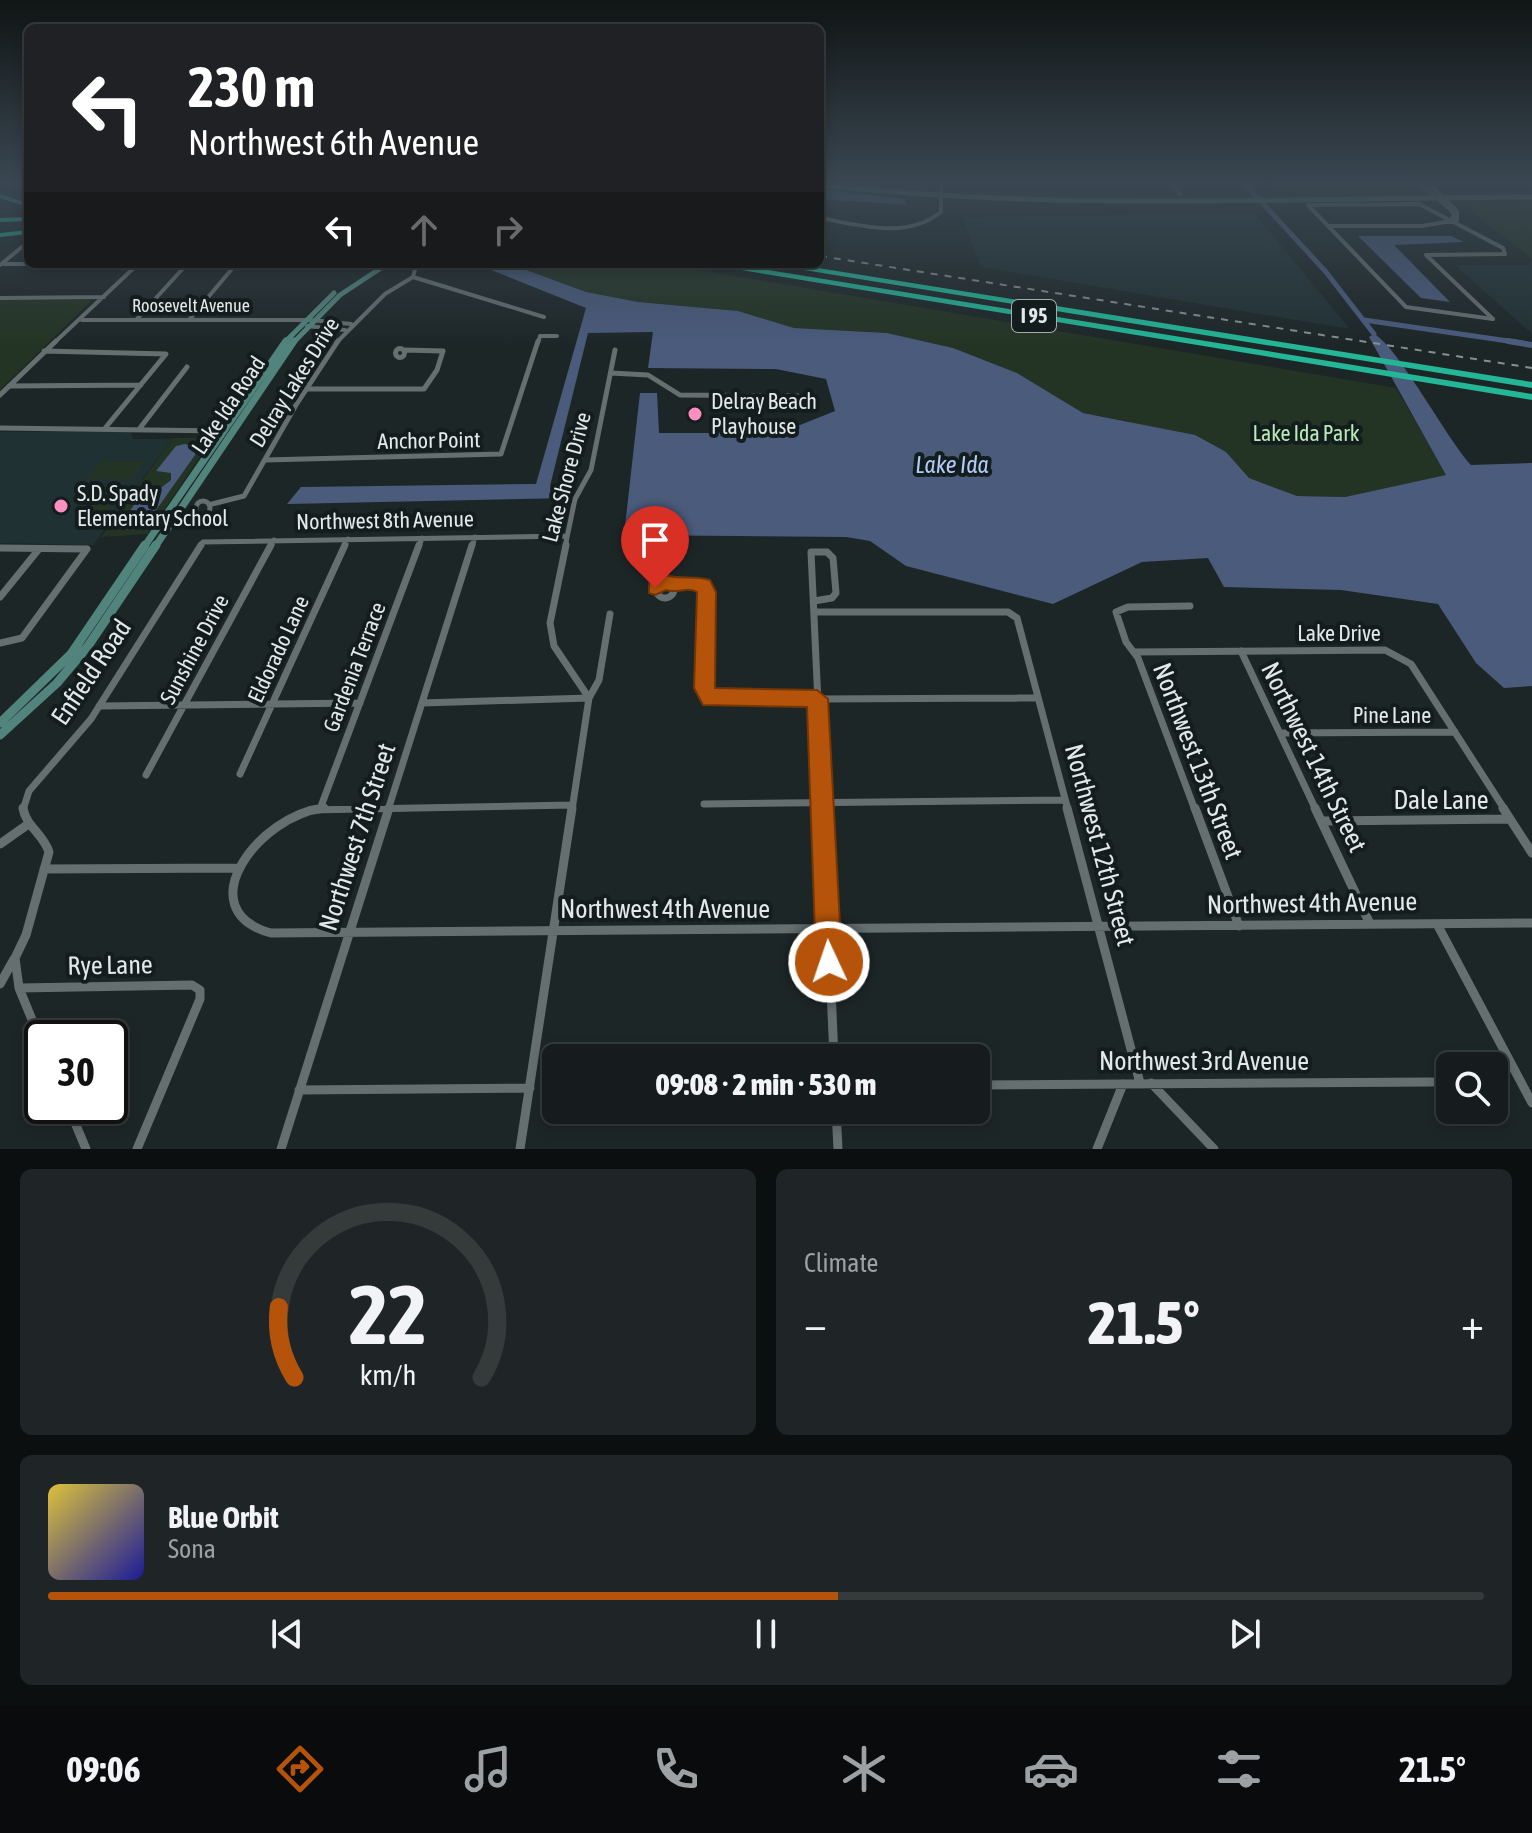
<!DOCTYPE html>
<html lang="en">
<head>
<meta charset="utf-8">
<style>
	body { margin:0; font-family:"Asap Condensed",sans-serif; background:#1f2526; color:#f1f3f6; height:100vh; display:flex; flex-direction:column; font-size:30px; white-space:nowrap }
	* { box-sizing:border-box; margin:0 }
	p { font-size:26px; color:#9ea1a4 }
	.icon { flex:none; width:44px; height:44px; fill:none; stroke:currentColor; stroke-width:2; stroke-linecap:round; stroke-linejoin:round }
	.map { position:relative; height:1149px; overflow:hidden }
	.panel { display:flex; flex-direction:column; gap:20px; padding:20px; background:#0c0f10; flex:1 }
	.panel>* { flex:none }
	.top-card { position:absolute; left:24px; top:24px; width:800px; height:244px; border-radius:12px; box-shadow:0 4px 12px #0003,0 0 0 2px #353a3b; background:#202124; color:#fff; overflow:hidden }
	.controls { position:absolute; left:1436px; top:1052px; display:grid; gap:16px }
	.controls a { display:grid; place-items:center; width:72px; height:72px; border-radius:12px; background:#161c1d; box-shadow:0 4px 12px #0003,0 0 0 2px #353a3b; font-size:40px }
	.speed { position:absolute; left:24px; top:1020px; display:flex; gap:16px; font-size:40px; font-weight:700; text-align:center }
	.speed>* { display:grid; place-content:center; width:104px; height:104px; border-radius:50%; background:#161c1d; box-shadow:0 4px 12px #0003,0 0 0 2px #353a3b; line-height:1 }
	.speed .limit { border:4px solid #111; border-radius:12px; background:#fff; color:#111 }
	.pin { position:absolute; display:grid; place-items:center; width:68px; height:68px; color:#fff; margin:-82px -34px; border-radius:50% 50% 50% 0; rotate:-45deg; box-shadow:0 0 8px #0007 }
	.pin .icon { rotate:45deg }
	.me { position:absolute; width:88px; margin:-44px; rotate:357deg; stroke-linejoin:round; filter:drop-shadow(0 0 6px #0008) }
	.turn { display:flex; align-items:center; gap:28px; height:168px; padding:0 32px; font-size:36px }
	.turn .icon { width:104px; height:104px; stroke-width:2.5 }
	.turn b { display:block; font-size:56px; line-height:68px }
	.lanes { display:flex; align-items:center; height:76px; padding:0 32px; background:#0003; justify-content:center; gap:40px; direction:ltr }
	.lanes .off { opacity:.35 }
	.big { font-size:60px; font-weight:800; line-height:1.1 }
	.panel .card { flex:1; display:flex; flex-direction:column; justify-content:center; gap:12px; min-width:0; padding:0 28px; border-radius:12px; background:#1f2526 }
	.panel .dial { align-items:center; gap:0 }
	.dial svg { height:208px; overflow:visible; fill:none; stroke:#353a3b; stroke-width:7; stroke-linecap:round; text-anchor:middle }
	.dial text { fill:#f1f3f6; stroke:none }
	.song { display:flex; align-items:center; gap:24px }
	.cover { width:96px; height:96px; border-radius:12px; background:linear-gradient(135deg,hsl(50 70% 55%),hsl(240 70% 35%)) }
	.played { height:8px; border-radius:4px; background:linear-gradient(90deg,#b45309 55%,#353a3b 55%) }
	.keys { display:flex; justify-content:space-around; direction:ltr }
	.heat { display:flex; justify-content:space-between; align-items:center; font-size:44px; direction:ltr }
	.panel .tiles { flex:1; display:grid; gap:20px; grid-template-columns:1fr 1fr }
	.card:last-child { grid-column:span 2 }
	.trip { position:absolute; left:542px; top:1044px; width:448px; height:80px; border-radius:12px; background:#161c1d; box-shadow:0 4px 12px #0003,0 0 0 2px #353a3b; font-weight:800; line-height:80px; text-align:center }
	.tab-bar { display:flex; height:128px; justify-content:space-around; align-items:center; background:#090b0c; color:#9ea1a4 }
	.tab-bar .icon { width:56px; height:56px }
	.tab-bar .active { color:#b45309 }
	.tab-bar b { font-size:36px; color:#f1f3f6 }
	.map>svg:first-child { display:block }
</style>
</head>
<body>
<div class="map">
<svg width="1532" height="1149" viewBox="0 0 1532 1149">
	<rect width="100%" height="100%" fill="#1d2627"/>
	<!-- built -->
	<path fill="#203133" d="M1254,213L1350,329L981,267L962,217Z
		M1532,262V334L1455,265H1530Z
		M121,431H130L134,439H172L93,545L0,543V432Z"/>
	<!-- green -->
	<path fill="#243424" d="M1267,185H1415L1419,189L1271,190Z
		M1458,201H1532V259Z
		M510,264H664L1396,388L1447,475L1345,497L1297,496L1249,478L1226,452L1127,421L1083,413L1017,373L953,348L887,333L794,328L738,311L638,302L586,292Z
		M0,300H92L0,390Z
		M173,438H201L207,446L148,534L101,537Z
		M101,461H144L145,462L132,479H87Z
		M123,489L102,520L87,519L77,509V500L85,490Z"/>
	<!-- water -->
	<path fill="#4a5b7c" d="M820,189L905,199L906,205L822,199Z
		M1358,236H1451L1464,242L1394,245L1450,302L1421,298Z
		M476,264H510L586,292L638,302L738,311L794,328L887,333L953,348L1017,373L1083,413L1195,435L1226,452L1249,478L1297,496L1345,497L1446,475L1369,337L1374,334C1397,345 1446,438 1471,465L1532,463V686L1504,688L1476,663L1438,604L1341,590L1224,587L1208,558L1142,562L1053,604L906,566L870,541L846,537L624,535L640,393H657L659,433H715L800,425L835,411L826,379L776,369L648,368L653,332L588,333L550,486L569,488L566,498L287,504L301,487L536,484L586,308Z
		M185,444L196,447L195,455L147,523L134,530L118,529L142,493L162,487L171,480V473L156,471L176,446Z"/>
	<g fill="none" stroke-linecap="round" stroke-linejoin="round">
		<!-- canal-far1 -->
		<path stroke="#4a5b7c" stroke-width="5" d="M1246,185L1326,272L1374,334
			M1364,320L1522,343"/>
		<!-- canal -->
		<path stroke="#4a5b7c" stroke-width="6" d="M1508,341L1532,345"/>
		<!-- street-far3 -->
		<path stroke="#656f70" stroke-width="4" d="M1173,185L1180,194
			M1421,185L1451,210L1454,215L1451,221
			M1308,205L1419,204L1503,248L1505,254L1426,255L1493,319
			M1308,205L1406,307L1493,319
			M820,218C860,225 906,240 941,212V185
			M1329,226H1422L1457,220V211L1430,185
			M4,264H28
			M401,264L415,269L413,277
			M0,265L28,242
			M413,277L544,317
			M0,298L104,297
			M82,320H311L351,324
			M136,320L187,264
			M189,320L236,264
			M307,326L345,330
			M54,343L138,264
			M336,343L385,294L413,277
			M538,343L540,336H557"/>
		<!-- street-far2 -->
		<path stroke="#656f70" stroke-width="5" d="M395.5 353a4.5 4.5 0 1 1 9 0a4.5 4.5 0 1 1-9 0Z
			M44,351L166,354L106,427
			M611,373L648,375L680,395L798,396
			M9,386L141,385
			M308,389H424L437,370L443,351L405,350
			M0,395L56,341
			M0,428L224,431
			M140,428L187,367
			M265,460L501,454L538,341
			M196 508a7 7 0 1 1 14 0a7 7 0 1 1-14 0Z
			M212,504L244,496L296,405L338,341
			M200,547L203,542L567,536
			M270,547L274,540
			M344,547L348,539
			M419,547L422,538
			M472,547L475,537
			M565,547L575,499L591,470L615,350"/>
		<!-- street-far1 -->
		<path stroke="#656f70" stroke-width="7" d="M566,545L550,623L554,646L589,698
			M0,548L87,549
			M656 589a9 9 0 1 1 18 0a9 9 0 1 1-18 0Z
			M675,586L698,582L707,592L704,688L714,700
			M0,597L39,549
			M814,601L832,598L836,593L833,558L827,552H811L823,810
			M1190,606L1128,607L1116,612L1126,642L1138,658L1195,810
			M815,612H1008L1017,618L1068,810
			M0,643L22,638L87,549
			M1241,651L1316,810
			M1134,652L1385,650L1411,664L1505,810
			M714,699L719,696L801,697L809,701
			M714,700L801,703L817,699L1038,698
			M422,703L589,698
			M99,706L360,703
			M1281,733L1455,732
			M240,774L345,545
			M146,775L271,545
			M704,804L1065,800
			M320,809L419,545
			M23,810L29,791L91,719L201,545
			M310,810L571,805
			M388,810L472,545
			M572,810L589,698L599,680L610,614"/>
		<!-- street -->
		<path stroke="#656f70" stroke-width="9" d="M23,808C26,827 43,833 49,852L26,935L15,958L19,988L42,1044
			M324,808C259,815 187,910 271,933L1532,923
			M823,808L834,1058
			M1067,808L1140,1083
			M1195,808L1239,926
			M1315,808L1370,924
			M1503,808L1532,853
			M1323,821L1510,819
			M0,844L27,825
			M44,869L240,868
			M1437,924L1532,1103
			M0,984L14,959
			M19,988L192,985L200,990V999L137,1149
			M1151,1083L1214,1149
			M976,1085L1432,1082
			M299,1090L530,1088
			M68,1106L86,1149
			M836,1110L838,1149
			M281,1149L389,808
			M520,1149L572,808
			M1097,1149L1123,1084"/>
		<!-- secondary-far2 -->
		<path stroke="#51847c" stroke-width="5" d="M821,185C1056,211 1295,198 1532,197
			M284,343L334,293
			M293,343L340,295L387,264"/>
		<!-- secondary-far1 -->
		<path stroke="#51847c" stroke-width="7" d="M144,547L286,341
			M155,547L294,341"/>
		<!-- secondary -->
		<path stroke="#51847c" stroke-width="9" d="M0,723L71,654L145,545
			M0,735L57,683L88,646L156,545"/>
		<!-- highway -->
		<path fill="#23b697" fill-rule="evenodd" d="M0,194L28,203V207L0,198Z
			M28,217V221L0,222V218Z
			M28,230V234L0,237V233Z
			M713,264H731L1532,394V400L717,266Z
			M775,264H793L1532,382V388L779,266Z"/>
		<!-- rail -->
		<path stroke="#888f90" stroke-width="2" stroke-dasharray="7 7" stroke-linecap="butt" d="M820,256L1532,368"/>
	</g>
	<!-- sky -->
	<linearGradient id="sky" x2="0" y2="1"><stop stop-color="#101515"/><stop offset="0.53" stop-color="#3a4752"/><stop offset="1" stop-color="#3a4752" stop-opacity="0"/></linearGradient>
	<rect width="1532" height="346" fill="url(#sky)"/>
	<!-- route -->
	<path fill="#b45309" stroke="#753606" stroke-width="2" d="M665,575C680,580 694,575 710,580L716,592L715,688L817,690L828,699L842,962L838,971L829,975L820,971L816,962L807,707L703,705L694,688L697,592C687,586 678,594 666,590L655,595L649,593V583Z"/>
	<!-- markers -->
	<g fill="#fd8ec0" stroke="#141d1e" stroke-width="3">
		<circle cx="695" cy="414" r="8"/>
		<circle cx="61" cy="506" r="8"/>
	</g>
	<g text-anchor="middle" stroke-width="8" stroke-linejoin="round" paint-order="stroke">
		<!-- far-street labels -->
		<g font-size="18" fill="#e3e9ea" stroke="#141d1e">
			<text x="191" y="312">Roosevelt Avenue</text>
		</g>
		<!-- shield labels -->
		<rect fill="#141d1e" stroke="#a5acad" stroke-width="2" x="1012" y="300" width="44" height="32" rx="6"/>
		<g font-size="20" font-weight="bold" fill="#e3e9ea">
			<text x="1034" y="323">I 95</text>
		</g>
		<!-- street labels -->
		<g font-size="22" fill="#e3e9ea" stroke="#141d1e">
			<text transform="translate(294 382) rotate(-58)" y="8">Delray Lakes Drive</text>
			<text transform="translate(228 405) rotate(-56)" y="8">Lake Ida Road</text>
			<text transform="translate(429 440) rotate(-1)" y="8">Anchor Point</text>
			<text transform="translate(566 477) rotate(-75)" y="8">Lake Shore Drive</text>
			<text transform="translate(385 520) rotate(-1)" y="8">Northwest 8th Avenue</text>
			<text x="1339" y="641">Lake Drive</text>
			<text transform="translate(194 649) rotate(-62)" y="8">Sunshine Drive</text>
			<text transform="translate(278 649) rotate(-65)" y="8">Eldorado Lane</text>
			<text transform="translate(354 667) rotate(-69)" y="8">Gardenia Terrace</text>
			<text x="1392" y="723">Pine Lane</text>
		</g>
		<!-- poi labels -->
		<g font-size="22" fill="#e3e9ea" stroke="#141d1e" text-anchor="start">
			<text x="711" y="409">Delray Beach<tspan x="711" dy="25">Playhouse</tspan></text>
			<text x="77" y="501">S.D. Spady<tspan x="77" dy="25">Elementary School</tspan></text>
		</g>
		<!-- park labels -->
		<g font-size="22" fill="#b7eab6" stroke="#141d1e">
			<text x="1306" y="441">Lake Ida Park</text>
		</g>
		<!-- water labels -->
		<g font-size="24" font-style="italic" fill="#b3cbfa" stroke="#141d1e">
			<text x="952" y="473">Lake Ida</text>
		</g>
		<!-- near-street labels -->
		<g font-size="26" fill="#e3e9ea" stroke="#141d1e">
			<text transform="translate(91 672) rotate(-56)" y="9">Enfield Road</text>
			<text transform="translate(1314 757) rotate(64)" y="9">Northwest 14th Street</text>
			<text transform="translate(1198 761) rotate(69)" y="9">Northwest 13th Street</text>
			<text x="1441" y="809">Dale Lane</text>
			<text transform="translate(357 837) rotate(-72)" y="9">Northwest 7th Street</text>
			<text transform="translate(1100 845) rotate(75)" y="9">Northwest 12th Street</text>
			<text transform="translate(1312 903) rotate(-1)" y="9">Northwest 4th Avenue</text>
			<text x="665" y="918">Northwest 4th Avenue</text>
			<text transform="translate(110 965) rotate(-1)" y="9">Rye Lane</text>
			<text x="1204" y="1070">Northwest 3rd Avenue</text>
		</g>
	</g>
</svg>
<div class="controls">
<a><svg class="icon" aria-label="search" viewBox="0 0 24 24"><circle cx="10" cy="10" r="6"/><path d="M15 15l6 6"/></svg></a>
</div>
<div class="speed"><div class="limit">30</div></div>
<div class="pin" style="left:655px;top:588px;background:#d93025"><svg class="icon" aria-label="arrive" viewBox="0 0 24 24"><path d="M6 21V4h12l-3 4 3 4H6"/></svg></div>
<svg class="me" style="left:829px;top:962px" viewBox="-20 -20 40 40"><circle r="17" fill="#b45309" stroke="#fff" stroke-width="3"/><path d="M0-11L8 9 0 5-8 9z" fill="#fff"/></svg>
<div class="trip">09:08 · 2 min · 530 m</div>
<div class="top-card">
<div class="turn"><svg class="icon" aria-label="left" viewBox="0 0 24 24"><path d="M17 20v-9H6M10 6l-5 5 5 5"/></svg><div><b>230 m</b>Northwest 6th Avenue</div></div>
<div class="lanes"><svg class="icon" aria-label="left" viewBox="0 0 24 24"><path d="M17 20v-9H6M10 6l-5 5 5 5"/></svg><svg class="icon off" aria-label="ahead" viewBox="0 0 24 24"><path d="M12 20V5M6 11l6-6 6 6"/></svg><svg class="icon off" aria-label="right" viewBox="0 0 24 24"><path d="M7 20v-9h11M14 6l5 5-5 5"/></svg></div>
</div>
</div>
<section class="panel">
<div class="tiles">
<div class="card dial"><svg viewBox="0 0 100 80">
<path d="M14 69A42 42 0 1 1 86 69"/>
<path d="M14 69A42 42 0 0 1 8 42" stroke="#b45309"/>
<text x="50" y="56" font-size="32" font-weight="700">22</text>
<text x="50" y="72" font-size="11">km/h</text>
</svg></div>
<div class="card"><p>Climate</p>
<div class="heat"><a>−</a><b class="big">21.5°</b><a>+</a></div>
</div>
<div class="card">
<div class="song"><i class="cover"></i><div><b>Blue Orbit</b><p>Sona</p></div></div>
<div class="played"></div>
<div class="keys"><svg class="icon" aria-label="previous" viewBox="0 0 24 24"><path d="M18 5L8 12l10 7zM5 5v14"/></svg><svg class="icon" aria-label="pause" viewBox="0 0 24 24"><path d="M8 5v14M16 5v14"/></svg><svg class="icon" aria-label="next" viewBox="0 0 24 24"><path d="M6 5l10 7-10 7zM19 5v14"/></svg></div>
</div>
</div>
</section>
<nav class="tab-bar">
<b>09:06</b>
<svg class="icon active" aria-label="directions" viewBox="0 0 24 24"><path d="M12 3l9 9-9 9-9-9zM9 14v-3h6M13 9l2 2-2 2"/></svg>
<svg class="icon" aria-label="music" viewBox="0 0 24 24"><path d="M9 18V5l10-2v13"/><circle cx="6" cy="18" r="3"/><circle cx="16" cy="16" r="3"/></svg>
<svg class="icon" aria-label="phone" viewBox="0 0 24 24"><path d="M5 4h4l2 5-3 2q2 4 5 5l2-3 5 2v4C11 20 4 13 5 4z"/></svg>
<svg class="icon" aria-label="climate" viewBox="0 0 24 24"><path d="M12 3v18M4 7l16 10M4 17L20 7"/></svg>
<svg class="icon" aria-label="car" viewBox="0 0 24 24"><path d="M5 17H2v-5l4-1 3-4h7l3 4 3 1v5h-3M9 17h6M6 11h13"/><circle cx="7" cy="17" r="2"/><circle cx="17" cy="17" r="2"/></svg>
<svg class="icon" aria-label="filters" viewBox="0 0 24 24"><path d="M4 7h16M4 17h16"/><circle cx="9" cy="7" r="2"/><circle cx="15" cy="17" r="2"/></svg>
<b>21.5°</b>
</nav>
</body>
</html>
